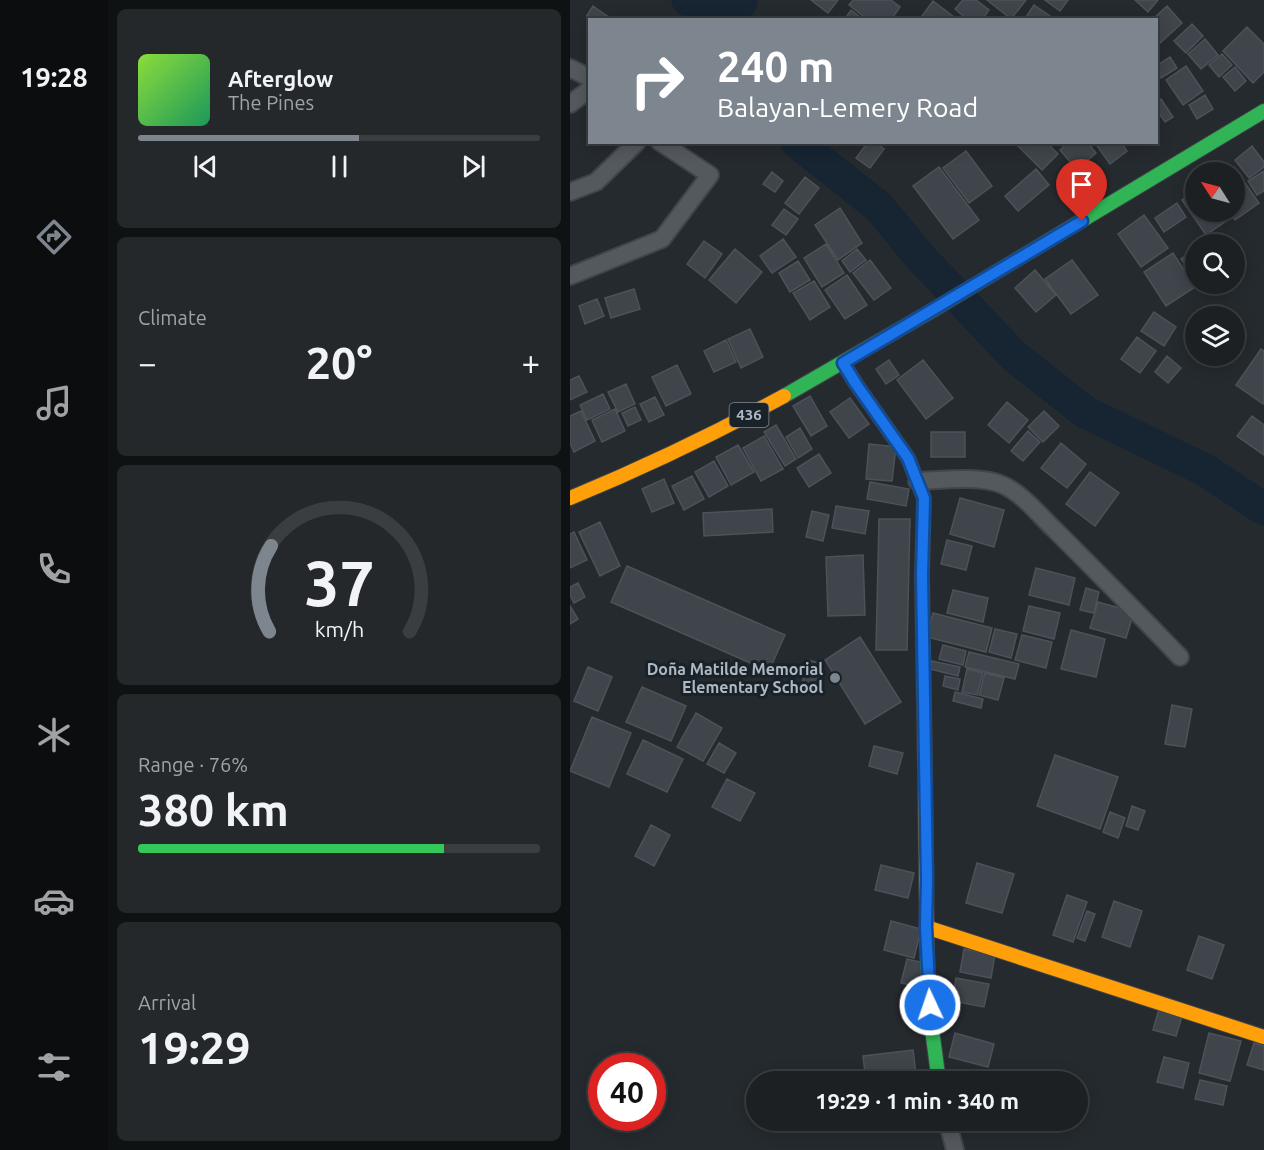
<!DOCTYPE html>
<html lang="en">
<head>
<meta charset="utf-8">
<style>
	body { margin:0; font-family:Ubuntu,sans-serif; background:#25282b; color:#f1f3f6; height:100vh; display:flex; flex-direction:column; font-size:22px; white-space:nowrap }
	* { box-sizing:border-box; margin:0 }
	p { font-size:20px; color:#a0a3a6 }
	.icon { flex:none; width:33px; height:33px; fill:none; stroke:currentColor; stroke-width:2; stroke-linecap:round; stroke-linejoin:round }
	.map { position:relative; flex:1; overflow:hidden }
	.side { display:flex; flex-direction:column; gap:9px; padding:9px; background:#0f1213; width:462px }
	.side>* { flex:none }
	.top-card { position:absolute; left:18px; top:18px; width:570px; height:126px; border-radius:0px; box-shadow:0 3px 15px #0003,0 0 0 2px #3a3e41; background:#7d868f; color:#fff; overflow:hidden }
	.needle { width:39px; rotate:306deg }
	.tools { position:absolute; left:615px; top:162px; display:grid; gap:12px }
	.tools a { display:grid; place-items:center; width:60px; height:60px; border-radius:50%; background:#1c2023; box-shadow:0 3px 15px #0003,0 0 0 2px #3a3e41; font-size:30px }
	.speed { position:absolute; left:18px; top:1053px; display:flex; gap:12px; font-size:30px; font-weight:700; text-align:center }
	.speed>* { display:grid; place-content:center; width:78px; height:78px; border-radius:50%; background:#1c2023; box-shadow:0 3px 15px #0003,0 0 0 2px #3a3e41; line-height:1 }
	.speed .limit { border:9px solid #d22; background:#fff; color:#111 }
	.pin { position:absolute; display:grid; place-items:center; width:51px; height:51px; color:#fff; margin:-62px -26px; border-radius:50% 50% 50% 0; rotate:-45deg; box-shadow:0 0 6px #0007 }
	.pin .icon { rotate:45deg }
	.me { position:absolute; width:66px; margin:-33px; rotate:357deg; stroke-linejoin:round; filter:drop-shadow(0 0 4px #0008) }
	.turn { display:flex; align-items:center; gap:21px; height:126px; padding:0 30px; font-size:27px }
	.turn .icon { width:78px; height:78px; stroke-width:2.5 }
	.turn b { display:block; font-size:42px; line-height:51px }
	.big { font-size:45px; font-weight:700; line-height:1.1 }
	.side .card { flex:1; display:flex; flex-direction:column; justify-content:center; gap:9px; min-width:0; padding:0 21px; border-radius:9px; background:#25282b }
	.side .dial { align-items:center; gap:0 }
	.dial svg { height:156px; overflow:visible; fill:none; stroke:#3a3e41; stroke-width:7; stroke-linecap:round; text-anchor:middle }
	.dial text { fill:#f1f3f6; stroke:none }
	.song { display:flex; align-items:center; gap:18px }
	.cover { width:72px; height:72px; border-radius:9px; background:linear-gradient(135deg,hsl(90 70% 55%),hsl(150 70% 35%)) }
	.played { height:6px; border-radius:3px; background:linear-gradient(90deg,#7d868f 55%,#3a3e41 55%) }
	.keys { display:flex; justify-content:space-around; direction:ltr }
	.heat { display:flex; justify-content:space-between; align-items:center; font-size:33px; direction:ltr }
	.charge { height:9px; border-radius:4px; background:linear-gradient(90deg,#34c759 76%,#3a3e41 0) }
	.trip { position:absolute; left:176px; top:1071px; width:342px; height:60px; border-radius:30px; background:#1c2023; box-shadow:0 3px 15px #0003,0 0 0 2px #3a3e41; font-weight:700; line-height:60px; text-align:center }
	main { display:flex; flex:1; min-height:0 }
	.tabs { display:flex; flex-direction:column; width:108px; justify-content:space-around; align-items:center; background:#0b0d0e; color:#a0a3a6 }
	.tabs .icon { width:42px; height:42px }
	.tabs .selected { color:#7d868f }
	.tabs b { font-size:27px; color:#f1f3f6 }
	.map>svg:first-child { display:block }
</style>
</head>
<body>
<main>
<nav class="tabs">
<b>19:28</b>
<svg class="icon selected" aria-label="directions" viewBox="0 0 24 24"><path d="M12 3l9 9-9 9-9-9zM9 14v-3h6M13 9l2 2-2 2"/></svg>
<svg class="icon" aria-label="music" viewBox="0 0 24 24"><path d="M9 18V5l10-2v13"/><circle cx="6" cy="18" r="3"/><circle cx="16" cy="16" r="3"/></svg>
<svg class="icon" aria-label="phone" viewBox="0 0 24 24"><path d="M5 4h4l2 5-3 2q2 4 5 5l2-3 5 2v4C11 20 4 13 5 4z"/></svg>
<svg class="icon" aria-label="climate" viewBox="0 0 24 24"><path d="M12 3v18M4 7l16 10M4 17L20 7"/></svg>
<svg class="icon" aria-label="car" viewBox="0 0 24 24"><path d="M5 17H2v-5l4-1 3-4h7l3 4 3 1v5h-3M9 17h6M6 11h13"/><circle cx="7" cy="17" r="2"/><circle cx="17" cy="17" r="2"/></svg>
<svg class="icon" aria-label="filters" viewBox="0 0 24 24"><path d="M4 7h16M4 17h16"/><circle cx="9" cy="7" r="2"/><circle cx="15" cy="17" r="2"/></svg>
</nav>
<section class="side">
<div class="card">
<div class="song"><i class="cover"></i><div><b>Afterglow</b><p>The Pines</p></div></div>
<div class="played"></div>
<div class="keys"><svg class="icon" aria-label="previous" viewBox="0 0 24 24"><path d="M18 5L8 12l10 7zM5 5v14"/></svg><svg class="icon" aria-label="pause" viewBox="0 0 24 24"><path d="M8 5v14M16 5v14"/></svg><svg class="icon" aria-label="next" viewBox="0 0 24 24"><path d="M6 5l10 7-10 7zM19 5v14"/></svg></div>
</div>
<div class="card"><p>Climate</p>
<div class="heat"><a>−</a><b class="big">20°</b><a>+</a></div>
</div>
<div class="card dial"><svg viewBox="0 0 100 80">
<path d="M14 69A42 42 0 1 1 86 69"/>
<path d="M14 69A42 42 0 0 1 15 25" stroke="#7d868f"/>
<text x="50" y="56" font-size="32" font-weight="700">37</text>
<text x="50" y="72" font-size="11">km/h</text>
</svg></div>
<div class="card"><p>Range · 76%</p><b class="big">380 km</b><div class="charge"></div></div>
<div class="card"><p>Arrival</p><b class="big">19:29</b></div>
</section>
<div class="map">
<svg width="694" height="1150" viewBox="0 0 694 1150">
	<rect width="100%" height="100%" fill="#252a2f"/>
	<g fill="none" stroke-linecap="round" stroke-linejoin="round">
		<!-- river -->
		<path stroke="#162531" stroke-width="33" d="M118,0L171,2L157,20
			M227,142L309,207L351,258L444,356L515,412L635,470L694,509"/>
	</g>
	<!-- building -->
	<path fill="#3f454b" stroke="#4c5258" stroke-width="1.5" d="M241,0H268L258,13Z
		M283,0H321L330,7L321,20H298L279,5Z
		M393,0H406L419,10L412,20H398L385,9Z
		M417,0H456L441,19Z
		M475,0H498L490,11Z
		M565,0H588L578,12Z
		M363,1L388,20H349Z
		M464,5L486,20H454Z
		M23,6L43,20H23L17,15Z
		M597,6L612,23L590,43L586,40V20H582Z
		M281,10L294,20H274Z
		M622,24L633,36L616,53L604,41Z
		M677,27L694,44V72L683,83L653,51Z
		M635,39L648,55L631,69L618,54Z
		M652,54L662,65L649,77L639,65Z
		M600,57L607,68L591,78L586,72V66Z
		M616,66L633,91L613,105L596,80Z
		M665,67L676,81L665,91L653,77Z
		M635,95L643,109L627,119L619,105Z
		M591,99L603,117L595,122L586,109V103Z
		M298,142H305L314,149L300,168L286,158Z
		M444,142H476L488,154L472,170Z
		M498,142H517L526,153L507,170L490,150Z
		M525,142H551L557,151L540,164L525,143Z
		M682,146L694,162V167L679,178L665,160Z
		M396,151L422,186L399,203L373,168Z
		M369,167L409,220L383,239L343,186Z
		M664,167L689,203L665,220L659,212H664V172H655Z
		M466,169L479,185L448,211L435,196Z
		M694,171V191L687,195L678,181Z
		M202,172L213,181L205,192L193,184Z
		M235,177L249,188L229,214L215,203Z
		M626,191V212H653L659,219L636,235L612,200Z
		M607,203L616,217L594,232L585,218Z
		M270,208L292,243L268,260L245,225Z
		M214,209L228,219L216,235L202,225Z
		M574,215L598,248L571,267L548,234Z
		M213,239L226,257L202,273L190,256Z
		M134,241L152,254L135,278L117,264Z
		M256,244L274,273L252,287L234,258Z
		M165,249L192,272L166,303L139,280Z
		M287,249L296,260L280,272L272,261Z
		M626,249V279L611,259Z
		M603,253L625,287L596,306L574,272Z
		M300,260L321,288L304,300L283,273Z
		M502,260L528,295L501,314L475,279Z
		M228,261L240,280L220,292L209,273Z
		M465,270L486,295L466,312L445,288Z
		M277,275L297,305L275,319L255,290Z
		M244,281L260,307L240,320L223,293Z
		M64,289L70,309L41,318L35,298Z
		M27,299L34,316L15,324L9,306Z
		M584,312L606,327L594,346L571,331Z
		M180,329L193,357L171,368L158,339Z
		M567,337L586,351L570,373L551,359Z
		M156,340L166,362L144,372L134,351Z
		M691,349L694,351V402L693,404L666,385Z
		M597,356L611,368L598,383L585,372Z
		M319,360L329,375L316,384L306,369Z
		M353,360L383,398L356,419L327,380Z
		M107,365L121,394L96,406L82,377Z
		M9,376L17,392L0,400V380Z
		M56,384L65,404L48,412L38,392Z
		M33,394L40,409L17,420L10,405Z
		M240,396L257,426L241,436L223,406Z
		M85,397L94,415L79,422L70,404Z
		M280,398L299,424L279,438L260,412Z
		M437,402L458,420L439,443L418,425Z
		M65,407L71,420L58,426L52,413Z
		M45,409L55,431L32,442L22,420Z
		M11,411L25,441L4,452L0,443V416Z
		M474,411L489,426L473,442L458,427Z
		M682,416L694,425V455L667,436Z
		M206,425L226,459L215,466L194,432Z
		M230,428L242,449L228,458L216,437Z
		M458,431L470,442L453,461L441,451Z
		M361,432H395V457H361Z
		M194,436L213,469L191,481L173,448Z
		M491,443L516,464L497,488L471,468Z
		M299,444L326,447L322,481L296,479Z
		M168,445L184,472L161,485L146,457Z
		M249,454L261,473L239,487L227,468Z
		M144,461L158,486L139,497L125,472Z
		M520,472L549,493L525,526L496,504Z
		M122,476L134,499L114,510L102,486Z
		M94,479L104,503L82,512L72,489Z
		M300,482L339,489L336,506L297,499Z
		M390,498L434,510L424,547L380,534Z
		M266,506L299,511L295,534L262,528Z
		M202,509L203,532L134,536L133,513Z
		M242,511L259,515L253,541L236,537Z
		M309,519H340L337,650H306Z
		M30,522L50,566L30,576L9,532Z
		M4,532L17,560L0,568V534Z
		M377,540L402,546L396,570L371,564Z
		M293,555L295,615L258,616L256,557Z
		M57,566L215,635L199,671L41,602Z
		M466,568L505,578L499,605L459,595Z
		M8,583L15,597L4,603L0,595V587Z
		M516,588L529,592L524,613L510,610Z
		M383,590L418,598L413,622L377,613Z
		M528,602L564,612L556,638L520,628Z
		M0,606L8,619L0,624Z
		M459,606L490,613L484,639L453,631Z
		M363,613L422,628L416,652L357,637Z
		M425,629L447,634L441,658L419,652Z
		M501,630L535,639L526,677L491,669Z
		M452,635L482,642L476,668L445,660Z
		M290,637L331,702L295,724L255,660Z
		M373,645L396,651L393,665L369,659Z
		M399,652L449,664L445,679L395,667Z
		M238,660L253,664L245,695L230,692Z
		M362,661L390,667L388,676L360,669Z
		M18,667L42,677L28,711L4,701Z
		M397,669L413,673L407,695L392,692Z
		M415,673L434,678L428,700L409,695Z
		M375,676L390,679L388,690L373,686Z
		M72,687L116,706L101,741L56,722Z
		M385,692L413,699L411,708L383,701Z
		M602,705L622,709L615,747L595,744Z
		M126,713L152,728L133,761L107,747Z
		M22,717L61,733L39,787L0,771Z
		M73,740L113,759L97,792L57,774Z
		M149,743L166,753L154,773L137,764Z
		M304,746L333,753L327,774L299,766Z
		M485,755L548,777L530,829L467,806Z
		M157,779L185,793L170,821L142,807Z
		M562,806L575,811L568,830L556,826Z
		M540,812L555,818L548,838L533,832Z
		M81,825L100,835L84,866L65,856Z
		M407,863L444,874L432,913L396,903Z
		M311,865L344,873L338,898L305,890Z
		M497,895L517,902L503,942L483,935Z
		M544,901L572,911L560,947L532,937Z
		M517,911L525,914L515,941L507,938Z
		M321,921L351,929L344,958L314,950Z
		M629,936L654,945L642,979L617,970Z
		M394,949L425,954L421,978L390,972Z
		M337,959L354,963L349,987L331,983Z
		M386,978L419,984L414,1007L382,1001Z
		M352,997V1010H341V998Z
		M590,1006L613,1013L606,1036L583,1030Z
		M385,1033L424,1044L418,1067L379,1057Z
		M639,1033L671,1041L660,1081L629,1073Z
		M684,1043L694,1046V1070L677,1065Z
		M343,1050L347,1082H296L293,1056Z
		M594,1057L619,1063L613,1088L587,1082Z
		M630,1080L657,1086L653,1105L625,1099Z"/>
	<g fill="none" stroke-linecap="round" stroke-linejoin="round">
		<!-- street casing -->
		<g stroke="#3f4549" stroke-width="20">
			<path id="street" d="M0,68L20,78
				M0,104L20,89
				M0,192L26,182L67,142
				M0,276L92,239L140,175L90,142
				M347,481C372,480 411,475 433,485C454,495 469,515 485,530C527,572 569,614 610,657
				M377,1120L385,1150"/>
		</g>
		<!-- fast casing -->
		<g stroke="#3f4549" stroke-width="16">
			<path id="fast" d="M273,363L286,384L338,458L354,498L352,575L355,769
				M214,396L363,310L694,111
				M357,950L359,1007L369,1082"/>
		</g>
		<!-- slow casing -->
		<g stroke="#3f4549" stroke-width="16">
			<path id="slow" d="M0,498C73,468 144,434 214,396
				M355,769L357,950
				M356,927L694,1037"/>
		</g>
		<!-- street -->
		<use href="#street" stroke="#54595e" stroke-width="16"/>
		<!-- fast -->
		<use href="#fast" stroke="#30b455" stroke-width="14"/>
		<!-- slow -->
		<use href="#slow" stroke="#ff9f0a" stroke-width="14"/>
	</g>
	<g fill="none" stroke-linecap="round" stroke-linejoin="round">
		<!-- route casing -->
		<g stroke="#114b97" stroke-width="15">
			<path id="route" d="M360,1005L356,927L357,880L352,575L354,498L338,458L286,384L273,363L512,221"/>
		</g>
		<!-- route -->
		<use href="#route" stroke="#1a73e8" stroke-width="10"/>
	</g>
	<!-- markers -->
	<circle fill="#7d868f" stroke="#192229" stroke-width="2" cx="265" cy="678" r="6"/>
	<g text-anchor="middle" stroke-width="6" stroke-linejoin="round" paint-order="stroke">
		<!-- shield labels -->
		<rect fill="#192229" stroke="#818b94" stroke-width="1.5" x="159.5" y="403" width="39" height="24" rx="4.5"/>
		<g font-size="15" font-weight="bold" fill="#adb8c2">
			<text x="179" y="420">436</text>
		</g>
		<!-- poi labels -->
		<g font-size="16" font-weight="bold" fill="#adb8c2" stroke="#192229" text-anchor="end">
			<text x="253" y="675">Doña Matilde Memorial<tspan x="253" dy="18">Elementary School</tspan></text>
		</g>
	</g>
</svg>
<div class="tools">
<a><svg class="needle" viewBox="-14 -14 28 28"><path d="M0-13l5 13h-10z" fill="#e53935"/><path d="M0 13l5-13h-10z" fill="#a0a3a6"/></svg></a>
<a><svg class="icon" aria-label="search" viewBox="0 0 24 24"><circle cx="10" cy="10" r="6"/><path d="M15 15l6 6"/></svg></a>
<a><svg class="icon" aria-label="layers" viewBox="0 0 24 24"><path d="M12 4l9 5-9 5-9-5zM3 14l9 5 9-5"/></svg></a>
</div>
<div class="speed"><div class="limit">40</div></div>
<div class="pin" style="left:512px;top:221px;background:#d93025"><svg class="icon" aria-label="arrive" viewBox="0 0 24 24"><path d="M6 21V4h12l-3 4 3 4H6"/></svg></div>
<svg class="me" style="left:360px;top:1005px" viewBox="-20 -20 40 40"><circle r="17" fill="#1a73e8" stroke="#fff" stroke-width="3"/><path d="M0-11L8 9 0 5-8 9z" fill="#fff"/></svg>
<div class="trip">19:29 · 1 min · 340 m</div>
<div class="top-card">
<div class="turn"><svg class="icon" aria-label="right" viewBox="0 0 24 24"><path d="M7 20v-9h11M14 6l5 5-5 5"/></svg><div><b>240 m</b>Balayan-Lemery Road</div></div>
</div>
</div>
</main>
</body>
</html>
